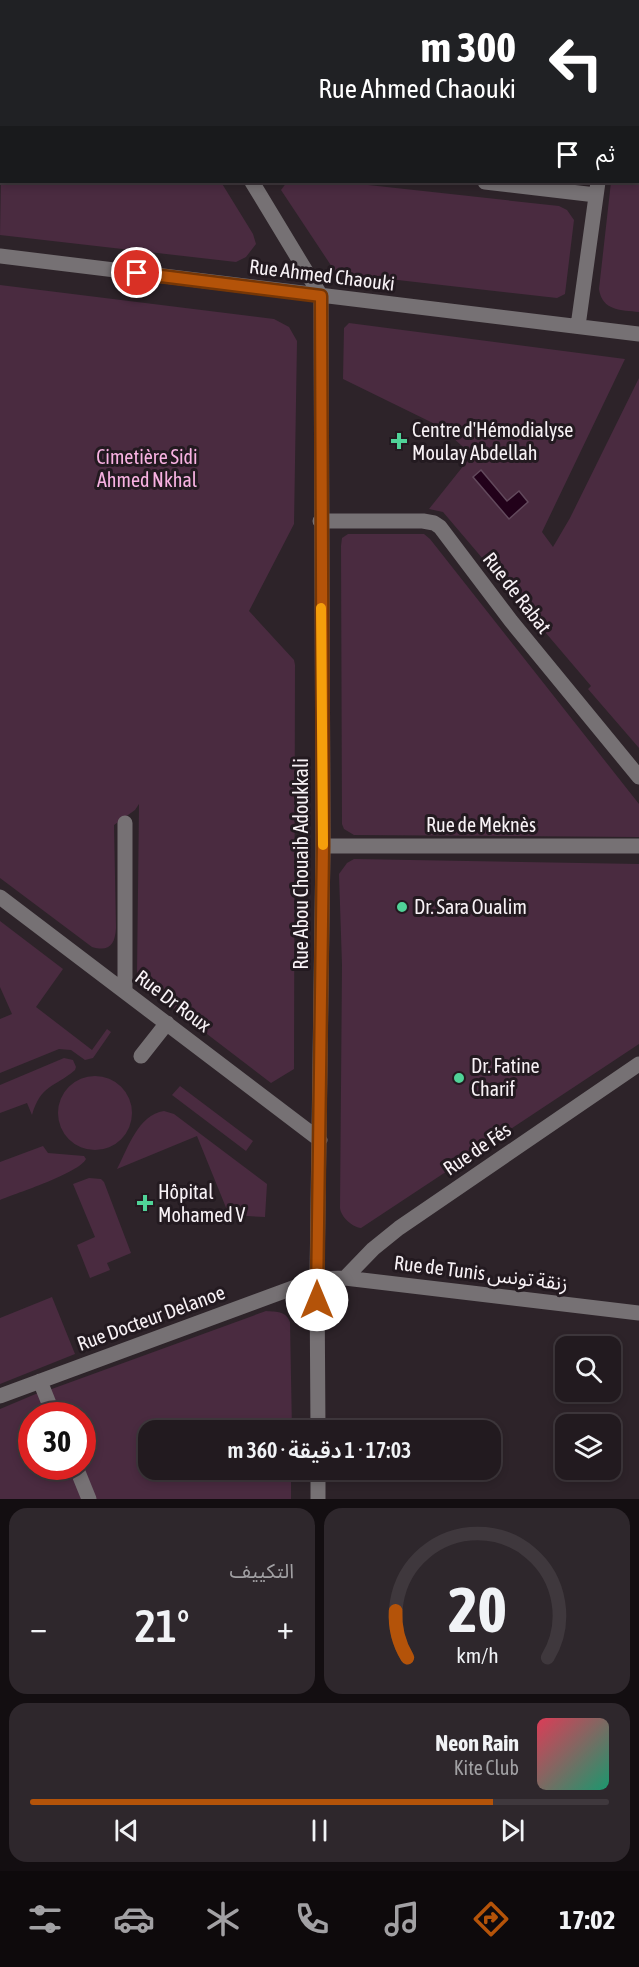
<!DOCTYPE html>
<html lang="ar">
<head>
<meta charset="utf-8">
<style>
	body { margin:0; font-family:"Asap Condensed","Noto Sans Arabic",sans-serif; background:#2e272c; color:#f1f3f6; direction:rtl; height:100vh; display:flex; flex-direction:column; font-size:22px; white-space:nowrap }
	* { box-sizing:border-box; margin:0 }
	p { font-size:20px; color:#a2a1a4 }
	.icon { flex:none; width:33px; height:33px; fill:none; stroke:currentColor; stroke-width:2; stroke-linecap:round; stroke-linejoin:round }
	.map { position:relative; height:1499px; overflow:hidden; direction:ltr }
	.side { display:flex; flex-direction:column; gap:9px; padding:9px; background:#130e11; flex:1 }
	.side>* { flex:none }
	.top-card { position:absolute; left:0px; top:0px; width:639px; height:183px; box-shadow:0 3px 9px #0003,0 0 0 2px #3f383d; direction:rtl; background:#202124; color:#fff; overflow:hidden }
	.controls { position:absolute; left:555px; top:1336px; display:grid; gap:12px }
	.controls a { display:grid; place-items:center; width:66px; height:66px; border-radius:12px; background:#221a1f; box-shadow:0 3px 9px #0003,0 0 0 2px #3f383d; font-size:30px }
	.speed { position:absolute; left:18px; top:1402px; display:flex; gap:12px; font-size:30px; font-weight:700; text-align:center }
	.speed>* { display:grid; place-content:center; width:78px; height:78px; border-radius:50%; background:#221a1f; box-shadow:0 3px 9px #0003,0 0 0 2px #3f383d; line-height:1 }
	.speed .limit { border:9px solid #d22; background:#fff; color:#111 }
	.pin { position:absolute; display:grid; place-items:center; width:51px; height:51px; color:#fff; margin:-26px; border:3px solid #fff; border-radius:50%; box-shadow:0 2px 6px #0007 }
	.me { position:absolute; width:66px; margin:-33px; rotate:0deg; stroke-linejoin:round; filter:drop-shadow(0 0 4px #0008) }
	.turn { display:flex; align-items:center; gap:21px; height:126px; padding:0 24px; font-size:27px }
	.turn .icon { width:78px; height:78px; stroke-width:2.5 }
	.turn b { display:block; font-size:42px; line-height:51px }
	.then { display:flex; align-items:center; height:57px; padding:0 24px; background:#0003; gap:12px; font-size:22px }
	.big { font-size:45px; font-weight:600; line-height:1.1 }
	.side .card { flex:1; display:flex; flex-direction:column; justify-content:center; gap:9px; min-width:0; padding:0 21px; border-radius:18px; background:#2e272c }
	.side .dial { align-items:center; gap:0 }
	.dial svg { height:156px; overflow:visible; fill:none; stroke:#3f383d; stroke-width:7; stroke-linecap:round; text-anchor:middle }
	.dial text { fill:#f1f3f6; stroke:none }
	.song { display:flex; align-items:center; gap:18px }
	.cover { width:72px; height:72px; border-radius:9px; background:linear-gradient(135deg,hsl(350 70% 55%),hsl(160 70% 35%)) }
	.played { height:6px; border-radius:3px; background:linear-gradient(90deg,#b45309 80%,#3f383d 80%) }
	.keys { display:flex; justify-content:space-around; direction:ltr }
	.heat { display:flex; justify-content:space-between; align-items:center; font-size:33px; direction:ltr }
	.side .tiles { flex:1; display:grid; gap:9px; grid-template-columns:1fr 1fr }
	.card:last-child { grid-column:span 2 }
	.trip { position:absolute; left:138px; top:1420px; width:363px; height:60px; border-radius:18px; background:#221a1f; box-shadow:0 3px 9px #0003,0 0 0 2px #3f383d; font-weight:600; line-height:60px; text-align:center; direction:rtl }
	.menu { display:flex; height:96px; justify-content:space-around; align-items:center; background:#0e0a0c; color:#a2a1a4 }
	.menu .icon { width:42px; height:42px }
	.menu .on { color:#b45309 }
	.menu b { font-size:27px; color:#f1f3f6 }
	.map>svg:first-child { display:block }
</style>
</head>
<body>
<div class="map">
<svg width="639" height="1499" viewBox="0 0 639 1499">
	<rect width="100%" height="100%" fill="#2d2329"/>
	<!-- green -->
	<path fill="#4a2b40" d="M238,0H607L239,2Z
		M634,0H639V125L638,2Z
		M0,17H2L0,120Z
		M638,159H639V312C621,310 602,311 599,289L611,182H638Z
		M1,177L2,182H221L253,234L256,244L246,257L236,262L0,235Z
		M287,182H341L559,206L567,210L574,220L565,294L557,298L336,273L281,190Z
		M0,285L274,319L289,327L297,341L294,524L249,611L294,660L295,665L294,1069L271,1083L139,982L137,975L139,804L135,810L114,825L116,928C115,945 109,952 92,947L0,878Z
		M349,323L625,359L542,532L553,547L570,518L639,378V748L588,689L591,686L443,512L429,509L472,455L441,427L343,379L344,328Z
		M348,534H424L430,539L639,804V837L354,835L344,829L342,824L341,546L342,538Z
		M354,859L639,864V1044L361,1228C352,1227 341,1217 340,1208L342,965L339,874L347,863Z
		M0,921L63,969L36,1007L92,1050L107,1029L111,1032L93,1058L85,1060L71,1050L59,1049L0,1073V1019L12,1014L0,987Z
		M64,1058L73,1060L76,1067L75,1070C54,1088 41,1084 32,1115L27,1103L0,1113V1085Z
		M58 1113a37 37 0 1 1 74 0a37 37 0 1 1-74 0Z
		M180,1086L253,1141L246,1151L172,1095Z
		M164,1111L174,1114L267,1184L265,1217L229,1215L197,1136L117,1169C128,1148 138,1115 164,1111Z
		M43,1146L48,1153L84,1156L86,1159C79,1173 17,1193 0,1200V1162Z
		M89,1178L101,1179L104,1182L131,1253L107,1263L110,1270L90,1278L77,1245L95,1237L73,1184Z
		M52,1297L75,1354L0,1384V1318Z
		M266,1311C277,1312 286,1311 290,1322L292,1431H148V1470H291V1499H95L82,1467V1416H60L49,1390Z
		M38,1393L48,1416H32V1467H69L83,1499H0V1409Z"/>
	<!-- water -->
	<path fill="#22011a" stroke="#62495c" stroke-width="1.5" d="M481,470L507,501L519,491L528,502L509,519L473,477Z"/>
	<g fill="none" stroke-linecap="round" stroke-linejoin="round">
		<!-- minor -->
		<path stroke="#767174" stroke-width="15" d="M139,0L140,2
			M159,2L160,0
			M191,2L193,0
			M620,2V0
			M638,141L639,142
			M0,145L2,144
			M252,182L321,296
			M485,182L596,195
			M0,256L639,334
			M578,326L598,182
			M320,521H423L434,523L440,527L511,621L639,777
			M323,846H639
			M0,897L320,1140
			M125,991V823
			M141,1056L167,1023
			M345,1278L373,1249L399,1228L639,1064
			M40,1381L54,1416
			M0,1396L317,1279L345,1278L639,1313
			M318,1431L317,1279L323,846L321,296
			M76,1467L89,1499
			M318,1470V1499"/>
	</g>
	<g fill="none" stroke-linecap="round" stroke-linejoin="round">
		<!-- route casing -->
		<g stroke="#753606" stroke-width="15">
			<path id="route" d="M137,273L321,296L323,846L317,1300"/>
		</g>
		<!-- route -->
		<use href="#route" stroke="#b45309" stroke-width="10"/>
		<!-- slow -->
		<path stroke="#f59e0b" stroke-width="10" d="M321,608L323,845"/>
	</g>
	<!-- markers -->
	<g fill="#50d398" stroke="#231a20" stroke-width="2">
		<path d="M396 432h6v6h6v6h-6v6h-6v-6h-6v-6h6z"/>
		<circle cx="402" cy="907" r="6"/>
		<circle cx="459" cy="1078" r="6"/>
		<path d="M142 1194h6v6h6v6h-6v6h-6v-6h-6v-6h6z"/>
	</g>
	<g text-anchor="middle" stroke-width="6" stroke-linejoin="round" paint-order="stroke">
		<!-- street labels -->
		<g font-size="20" fill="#f8f2f6" stroke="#231a20">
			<text transform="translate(322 275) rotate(7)" y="7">Rue Ahmed Chaouki</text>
			<text transform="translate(517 593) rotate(52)" y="7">Rue de Rabat</text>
			<text x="481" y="832">Rue de Meknès</text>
			<text transform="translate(301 864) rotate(-90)" y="7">Rue Abou Chouaib Adoukkali</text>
			<text transform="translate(173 1001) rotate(37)" y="7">Rue Dr Roux</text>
			<text transform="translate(477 1149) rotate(-34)" y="7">Rue de Fés</text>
			<text transform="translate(481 1273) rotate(7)" y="7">Rue de Tunis زنقة تونس</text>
			<text transform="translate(151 1318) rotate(-20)" y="7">Rue Docteur Delanoe</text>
		</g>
		<!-- poi labels -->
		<g font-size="20" fill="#f8f2f6" stroke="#231a20" text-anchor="start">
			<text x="412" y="437">Centre d'Hémodialyse<tspan x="412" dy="23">Moulay Abdellah</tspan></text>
			<text x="414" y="914">Dr. Sara Oualim</text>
			<text x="471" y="1073">Dr. Fatine<tspan x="471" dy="23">Charif</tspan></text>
			<text x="158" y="1199">Hôpital<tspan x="158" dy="23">Mohamed V</tspan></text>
		</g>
		<!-- park labels -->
		<g font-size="20" fill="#f8b2e2" stroke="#231a20">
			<text x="147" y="464">Cimetière Sidi<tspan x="147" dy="23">Ahmed Nkhal</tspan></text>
		</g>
	</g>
</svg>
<div class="controls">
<a><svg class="icon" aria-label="search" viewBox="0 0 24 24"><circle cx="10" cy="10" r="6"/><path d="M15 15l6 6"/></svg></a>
<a><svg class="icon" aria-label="layers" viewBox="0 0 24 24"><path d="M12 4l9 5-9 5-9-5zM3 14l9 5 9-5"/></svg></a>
</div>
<div class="speed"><div class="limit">30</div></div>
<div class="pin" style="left:137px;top:273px;background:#d93025"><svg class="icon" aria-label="arrive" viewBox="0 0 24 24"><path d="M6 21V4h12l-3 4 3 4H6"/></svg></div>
<svg class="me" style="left:317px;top:1300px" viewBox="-20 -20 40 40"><circle r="19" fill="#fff"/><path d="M0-13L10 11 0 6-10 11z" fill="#b45309"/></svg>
<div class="trip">17:03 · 1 دقيقة · 360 m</div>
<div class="top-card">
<div class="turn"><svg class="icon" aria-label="left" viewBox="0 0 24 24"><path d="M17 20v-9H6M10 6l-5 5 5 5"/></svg><div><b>300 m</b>Rue Ahmed Chaouki</div></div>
<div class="then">ثم<svg class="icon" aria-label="arrive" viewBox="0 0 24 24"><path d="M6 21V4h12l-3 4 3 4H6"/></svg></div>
</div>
</div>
<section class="side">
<div class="tiles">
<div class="card dial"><svg viewBox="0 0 100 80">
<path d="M14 69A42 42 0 1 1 86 69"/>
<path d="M14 69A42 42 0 0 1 8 45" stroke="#b45309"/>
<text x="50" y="56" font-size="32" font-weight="700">20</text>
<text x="50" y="72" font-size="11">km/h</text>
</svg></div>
<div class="card"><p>التكييف</p>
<div class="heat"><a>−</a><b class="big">21°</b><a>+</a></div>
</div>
<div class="card">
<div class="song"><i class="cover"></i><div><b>Neon Rain</b><p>Kite Club</p></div></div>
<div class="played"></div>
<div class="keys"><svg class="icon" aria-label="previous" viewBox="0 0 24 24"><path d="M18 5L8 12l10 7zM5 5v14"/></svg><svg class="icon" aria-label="pause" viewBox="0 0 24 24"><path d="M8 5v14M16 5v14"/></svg><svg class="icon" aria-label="next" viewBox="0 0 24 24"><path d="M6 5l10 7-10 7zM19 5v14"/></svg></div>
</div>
</div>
</section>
<nav class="menu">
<b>17:02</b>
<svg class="icon on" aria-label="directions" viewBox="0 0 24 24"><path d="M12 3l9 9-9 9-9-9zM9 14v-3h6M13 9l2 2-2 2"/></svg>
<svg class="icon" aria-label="music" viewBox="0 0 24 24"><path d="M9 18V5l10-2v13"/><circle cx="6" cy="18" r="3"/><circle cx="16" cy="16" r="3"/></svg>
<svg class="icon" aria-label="phone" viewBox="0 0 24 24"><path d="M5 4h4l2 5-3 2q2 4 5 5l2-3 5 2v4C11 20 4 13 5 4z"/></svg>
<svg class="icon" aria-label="climate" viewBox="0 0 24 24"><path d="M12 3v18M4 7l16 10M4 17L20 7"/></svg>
<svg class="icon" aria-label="car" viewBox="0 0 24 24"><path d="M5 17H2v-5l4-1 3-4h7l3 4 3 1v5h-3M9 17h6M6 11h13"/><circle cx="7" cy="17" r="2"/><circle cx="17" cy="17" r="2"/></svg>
<svg class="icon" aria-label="filters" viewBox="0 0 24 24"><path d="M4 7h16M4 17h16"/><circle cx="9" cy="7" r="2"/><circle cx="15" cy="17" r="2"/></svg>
</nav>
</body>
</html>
